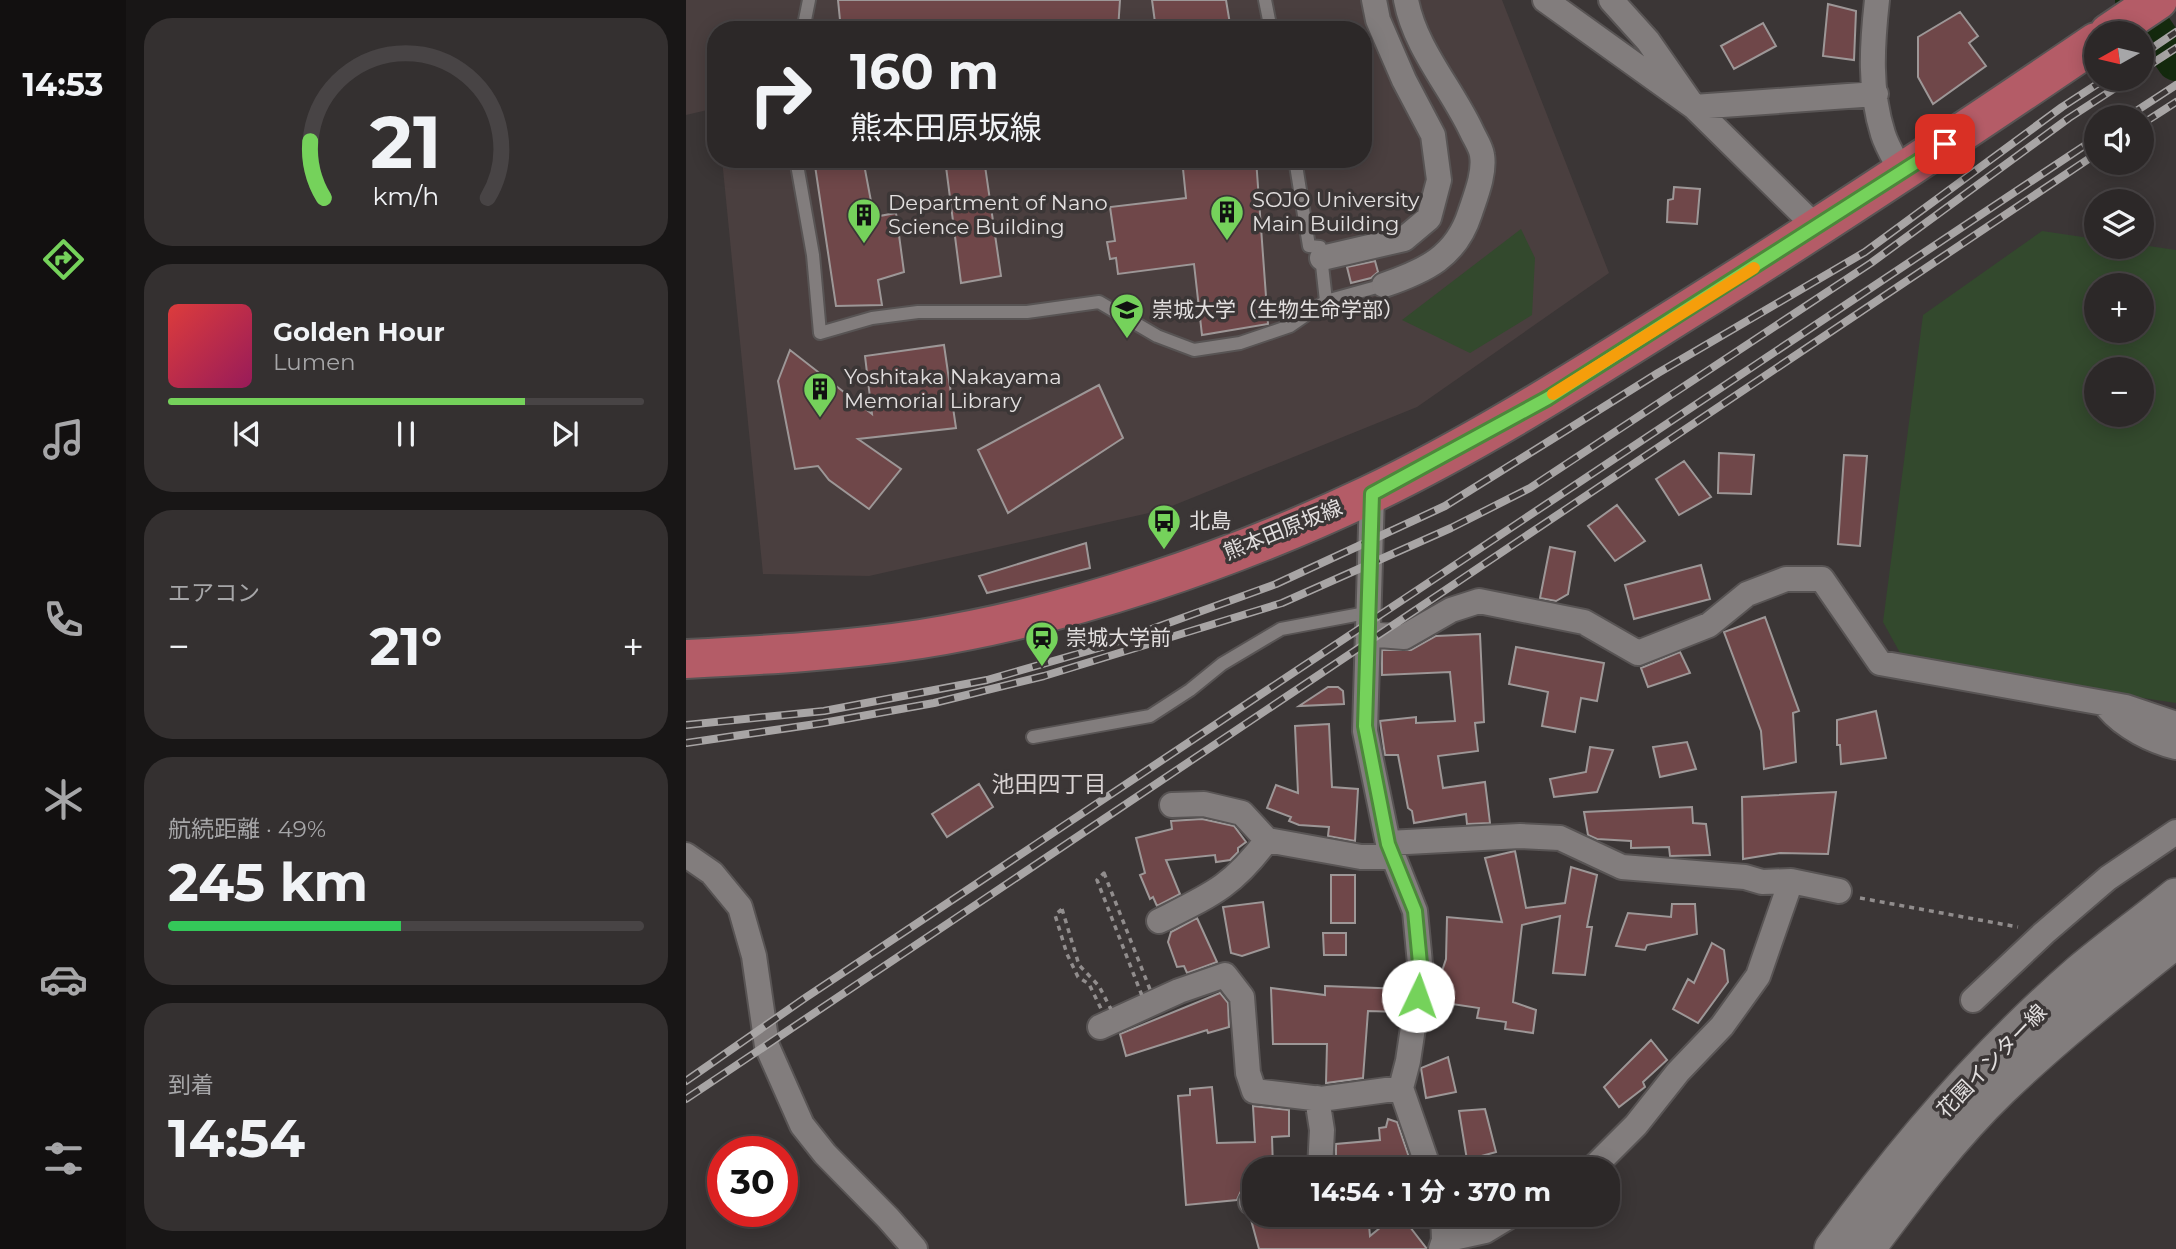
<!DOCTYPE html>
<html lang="ja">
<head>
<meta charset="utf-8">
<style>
	body { margin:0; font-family:Montserrat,"Noto Sans JP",sans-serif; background:#343030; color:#f1f3f6; height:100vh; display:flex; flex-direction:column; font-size:26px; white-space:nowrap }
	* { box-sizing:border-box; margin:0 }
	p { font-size:23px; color:#a6a6a8 }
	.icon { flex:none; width:38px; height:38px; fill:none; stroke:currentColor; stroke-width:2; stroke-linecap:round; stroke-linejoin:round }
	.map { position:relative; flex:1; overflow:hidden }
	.sheet { display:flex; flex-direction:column; gap:18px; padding:18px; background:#181616; width:560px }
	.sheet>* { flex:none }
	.hud { position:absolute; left:21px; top:21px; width:665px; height:147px; border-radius:28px; box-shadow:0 4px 18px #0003,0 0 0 2px #484445; background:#2c2828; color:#f1f3f6; overflow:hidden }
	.needle { width:46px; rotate:262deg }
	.controls { position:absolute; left:1398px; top:21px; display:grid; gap:14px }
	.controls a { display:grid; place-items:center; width:70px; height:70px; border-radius:50%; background:#2c2828; box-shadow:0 4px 18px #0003,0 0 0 2px #484445; font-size:35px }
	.speed { position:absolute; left:21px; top:1136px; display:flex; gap:14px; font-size:35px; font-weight:700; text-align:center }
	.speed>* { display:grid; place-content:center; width:91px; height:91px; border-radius:50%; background:#2c2828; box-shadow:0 4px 18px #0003,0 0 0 2px #484445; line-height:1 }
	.speed .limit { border:10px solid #d22; background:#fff; color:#111 }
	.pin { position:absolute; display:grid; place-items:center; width:60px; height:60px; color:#fff; margin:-30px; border-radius:14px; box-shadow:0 4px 10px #0006 }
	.me { position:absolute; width:77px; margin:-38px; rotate:3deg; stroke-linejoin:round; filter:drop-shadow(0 0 5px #0008) }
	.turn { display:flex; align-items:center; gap:24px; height:147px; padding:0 28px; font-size:32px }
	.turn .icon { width:91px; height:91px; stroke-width:2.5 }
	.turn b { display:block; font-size:49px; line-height:60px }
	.big { font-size:52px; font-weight:700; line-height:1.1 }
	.sheet .card { flex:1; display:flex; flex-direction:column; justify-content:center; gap:10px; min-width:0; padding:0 24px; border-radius:28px; background:#343030 }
	.sheet .dial { align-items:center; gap:0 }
	.dial svg { height:182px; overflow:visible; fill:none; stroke:#484445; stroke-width:7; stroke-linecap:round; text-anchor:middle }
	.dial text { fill:#f1f3f6; stroke:none }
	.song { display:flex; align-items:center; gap:21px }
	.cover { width:84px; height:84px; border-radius:10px; background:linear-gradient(135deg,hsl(0 70% 55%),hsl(330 70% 35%)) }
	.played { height:7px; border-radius:4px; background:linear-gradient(90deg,#75d25b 75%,#484445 75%) }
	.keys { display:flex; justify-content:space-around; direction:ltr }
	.heat { display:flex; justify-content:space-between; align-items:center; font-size:38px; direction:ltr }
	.charge { height:10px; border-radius:5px; background:linear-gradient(90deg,#34c759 49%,#484445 0) }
	.trip { position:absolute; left:556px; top:1157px; width:378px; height:70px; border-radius:28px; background:#2c2828; box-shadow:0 4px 18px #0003,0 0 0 2px #484445; font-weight:700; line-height:70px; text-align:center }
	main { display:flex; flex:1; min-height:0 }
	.tabs { display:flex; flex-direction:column; width:126px; justify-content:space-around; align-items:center; background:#121010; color:#a6a6a8 }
	.tabs .icon { width:49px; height:49px }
	.tabs .active { color:#75d25b }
	.tabs b { font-size:32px; color:#f1f3f6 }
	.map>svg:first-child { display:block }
</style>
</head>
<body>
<main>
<nav class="tabs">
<b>14:53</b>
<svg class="icon active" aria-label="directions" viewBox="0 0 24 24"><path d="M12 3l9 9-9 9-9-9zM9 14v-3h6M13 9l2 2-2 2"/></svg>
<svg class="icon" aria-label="music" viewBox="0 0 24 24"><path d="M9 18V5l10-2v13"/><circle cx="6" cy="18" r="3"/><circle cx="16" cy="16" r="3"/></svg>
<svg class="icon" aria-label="phone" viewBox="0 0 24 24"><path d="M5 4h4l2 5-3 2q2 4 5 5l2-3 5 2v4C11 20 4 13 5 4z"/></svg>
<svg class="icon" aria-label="climate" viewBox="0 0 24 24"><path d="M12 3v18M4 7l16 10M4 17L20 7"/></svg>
<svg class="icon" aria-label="car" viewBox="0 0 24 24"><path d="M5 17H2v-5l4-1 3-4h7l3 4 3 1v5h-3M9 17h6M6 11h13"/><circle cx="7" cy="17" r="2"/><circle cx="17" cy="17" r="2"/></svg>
<svg class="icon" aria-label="filters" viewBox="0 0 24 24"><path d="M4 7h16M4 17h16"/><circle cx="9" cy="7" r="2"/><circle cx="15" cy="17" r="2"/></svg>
</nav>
<section class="sheet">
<div class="card dial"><svg viewBox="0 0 100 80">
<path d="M14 69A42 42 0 1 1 86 69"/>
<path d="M14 69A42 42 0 0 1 8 44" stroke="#75d25b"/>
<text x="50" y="56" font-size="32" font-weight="700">21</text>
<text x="50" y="72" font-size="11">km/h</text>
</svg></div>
<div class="card">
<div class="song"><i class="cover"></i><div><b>Golden Hour</b><p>Lumen</p></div></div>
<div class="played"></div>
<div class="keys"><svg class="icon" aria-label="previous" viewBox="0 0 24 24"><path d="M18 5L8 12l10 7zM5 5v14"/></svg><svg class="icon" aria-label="pause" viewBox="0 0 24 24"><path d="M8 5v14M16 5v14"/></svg><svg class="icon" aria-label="next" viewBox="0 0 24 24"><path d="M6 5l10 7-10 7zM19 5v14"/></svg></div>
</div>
<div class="card"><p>エアコン</p>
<div class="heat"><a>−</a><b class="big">21°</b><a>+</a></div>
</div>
<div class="card"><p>航続距離 · 49%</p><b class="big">245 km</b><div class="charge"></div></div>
<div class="card"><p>到着</p><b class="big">14:54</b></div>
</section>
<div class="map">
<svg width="1490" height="1249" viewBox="0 0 1490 1249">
	<rect width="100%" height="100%" fill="#3b3636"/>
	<!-- built -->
	<path fill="#4a3f3f" d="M0,0H816L923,273L731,407L476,510L183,576L77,574L36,159H677V30H30V108L0,115Z"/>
	<!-- green -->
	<path fill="#33492d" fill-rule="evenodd" d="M835,229L849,258L846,315L784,353L716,320Z
		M1356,231L1410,239V247L1456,245L1490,250V703L1219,662L1197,622L1237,315ZM1410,285H1456V331H1410ZM1410,369H1456V415H1410Z"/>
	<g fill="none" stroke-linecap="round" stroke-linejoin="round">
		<!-- river -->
		<path stroke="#142a0e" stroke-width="38" d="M1448,0L1490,62"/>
	</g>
	<!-- building -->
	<path fill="#6f4749" stroke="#9d9797" stroke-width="2" d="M152,0H434L432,30H155Z
		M466,0H540L545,30H470Z
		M1142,4L1170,11L1168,60L1137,56Z
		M1274,12L1292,36L1283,43L1300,66L1247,104L1232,77V37Z
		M1077,23L1090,46L1048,69L1035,46Z
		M128,159H177L188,217L210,213L218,272L192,280L196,305L150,306Z
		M259,159H298L315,276L275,283Z
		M496,159H570L582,324L516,335L508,264L432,274L430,258L424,259L421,242L429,241L424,207L500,198Z
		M988,187L1014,189L1011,224L981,222L982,200L987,199Z
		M689,261L692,272L685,278L665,283L661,267Z
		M258,345L270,428L172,439L215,469L183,509L143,480L132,466L109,469L92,381L104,350L186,414L179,356Z
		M413,385L437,438L322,513L292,450Z
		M1033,453L1068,455L1065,494L1032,493Z
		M1158,455L1181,456L1174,546L1152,544Z
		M998,461L1025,497L993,515L970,479Z
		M931,505L959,541L929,561L902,526Z
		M400,543L404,568L301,593L293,576Z
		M864,547L889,552L882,594L870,601L854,598Z
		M1015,565L1024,599L948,619L939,585Z
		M1079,617L1113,711L1107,713L1110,762L1078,769L1075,731L1038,632Z
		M794,634L798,722L789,723L792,751L752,756L757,788L799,782L804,823L781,824L780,814L728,823L726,811L722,808L712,755H699L694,721L730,717V723L769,721L764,672L696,675V650H725L750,636Z
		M830,647L918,663L911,701L895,698L889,732L856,726L862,692L823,684Z
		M994,652L1004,673L962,687L955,668Z
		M642,687H652L657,691L658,704L613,706Z
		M1190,711L1200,758L1155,764L1154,745H1151V720Z
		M643,724L646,787L672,789L669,841L642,836L643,827L613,825L603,821L605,817L581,808L590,785L612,793L609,726Z
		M1001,742L1010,769L974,777L967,747Z
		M904,747L927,750L911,792L868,797L864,779L900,772Z
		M293,784L307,807L261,837L246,814Z
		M1150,792L1142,854L1094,853L1057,859L1056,797Z
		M1006,807L1007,823L1020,824L1024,855L984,856L983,847L945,848V841L911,839L902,835L898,812Z
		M516,819L548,826L560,842L552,848V852L544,860L530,862L529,855L480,860L494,894L471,906L467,897L464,899L454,875L459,873L450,838L486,829L485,821Z
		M829,851L840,908L879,903L885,867L911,875L901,927H906L899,975L867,973L874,916L836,925L827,1002L850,1010L847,1033L819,1029L820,1022L791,1018L793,1008L746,1001L760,959L761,917L816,922L799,858Z
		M645,875H669V923H645Z
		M577,902L583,947L556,956L545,953L537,907Z
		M986,904H1009L1011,934L961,945L959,950L930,946L942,913L985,917Z
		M511,918L531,962L501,973L498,966L491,967L482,942L485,932Z
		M637,933H660V955H638Z
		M1026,943L1038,950L1042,982L1012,1023L987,1009L1002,979L1008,983Z
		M639,986L718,989L714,1012L682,1011L677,1078L640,1083L641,1044H587L585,988L639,995Z
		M534,993L542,1003L543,1027L522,1033L521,1030L440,1056L434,1034Z
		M965,1040L981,1060L957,1082L959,1087L933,1107L918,1087Z
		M762,1057L770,1092L740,1098L735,1068Z
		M526,1087L531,1143L569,1142L567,1106L603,1110V1136L586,1137L587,1169H569V1187L555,1191L551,1200L500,1205L492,1096L504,1095V1089Z
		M799,1109L810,1152L781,1160L773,1111Z
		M702,1119L711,1122L727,1169H650V1144L694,1140L693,1128L700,1127Z
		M574,1214H682L684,1236L711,1214H740L724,1227L741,1249H573L564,1216Z"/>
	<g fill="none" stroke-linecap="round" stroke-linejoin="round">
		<!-- lane casing -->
		<g stroke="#585454" stroke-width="16">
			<path id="lane" d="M579,0L585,30
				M117,30L123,0
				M110,159L127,255L134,333L186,318L232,312H341L413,302L471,336L508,350L554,343L604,326L640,301
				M609,159L623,246L634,247L640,301L698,285
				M347,737L464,716L504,690L536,664L595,629L680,613"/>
		</g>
		<!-- street casing -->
		<g stroke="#585454" stroke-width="28">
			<path id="street" d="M859,0L1008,107L1190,94
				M925,0L962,41L1008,107L1131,228
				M1191,0C1186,45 1183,90 1197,134C1201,147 1210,161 1216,173
				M636,258L718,239L743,218L753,180L747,135L718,80L692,20L688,0
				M698,285C739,271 770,257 784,213C790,195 799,173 796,155C795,147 788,137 785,130C764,86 729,48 720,0
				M686,494L679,731L702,843L729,911L735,974L722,1061L715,1088L743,1169
				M681,634L718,637L765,610L793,601L898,622L952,653L1023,625L1061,594L1100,579H1136L1194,663L1440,707L1490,724
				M1422,708C1438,727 1466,741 1490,747
				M486,805L518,804L556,813L581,840L675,857H707
				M702,843L834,836L874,838L936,867L1059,877L1076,882L1105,881L1153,891
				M0,855L26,873L54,907L68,956L81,1046L116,1125L139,1154L202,1218L229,1249
				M473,921C525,895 546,887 581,840
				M1287,1000L1358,933L1422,878L1490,832
				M414,1027L493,991L539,975L556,997L562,1073L568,1091L635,1099L715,1088
				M631,1098L636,1130L634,1169
				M906,1169L950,1125L992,1072L1036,1026L1072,976L1105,881
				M565,1202L569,1201
				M758,1240L799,1231L827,1214
				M755,1249L758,1240L757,1214"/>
		</g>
		<!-- secondary casing -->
		<g stroke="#585454" stroke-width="40">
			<path id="secondary" d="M1147,1249C1219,1149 1301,1054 1394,973C1425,947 1458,923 1490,897
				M1180,1249C1221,1194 1264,1136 1314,1088C1369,1035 1430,987 1490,939"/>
		</g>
		<!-- primary casing -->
		<g stroke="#585454" stroke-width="42">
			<path id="primary" d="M1423,33L1472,0
				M0,659C79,655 157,651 235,639C385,615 546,560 683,495C794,442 899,374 1003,309C1141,223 1276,133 1410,42"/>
		</g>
		<!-- path -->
		<path stroke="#918d8d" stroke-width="3.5" stroke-dasharray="5 5" stroke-linecap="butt" d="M418,873L469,1002L460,1006L411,880Z
			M1174,898L1332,927
			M376,909L393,965L413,986L430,1019L422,1023L403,984L392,977L381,954L369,915Z"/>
		<!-- lane -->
		<use href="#lane" stroke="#827d7d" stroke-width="12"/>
		<!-- street -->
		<use href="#street" stroke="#827d7d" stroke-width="24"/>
		<!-- secondary -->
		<use href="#secondary" stroke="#827d7d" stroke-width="37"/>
		<!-- primary -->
		<use href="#primary" stroke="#b45c67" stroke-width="38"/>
		<!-- rail casing -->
		<g stroke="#a8a5a5" stroke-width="8">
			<path id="rail" d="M1456,55L1490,32
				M1456,70L1490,48
				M1441,117L1490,85
				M1456,124L1490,102
				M0,725L138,711L301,680L416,647L590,584L759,506L972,373L1179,252L1376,107L1419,79
				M0,743L137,723L248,703L358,676L596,603L765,528L844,488L1185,263L1383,118L1443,79
				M0,1081L119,998L1410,138
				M0,1099L1410,154"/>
		</g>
		<!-- rail -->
		<use href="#rail" stroke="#3b3636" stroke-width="5" stroke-dasharray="16" stroke-linecap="butt"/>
	</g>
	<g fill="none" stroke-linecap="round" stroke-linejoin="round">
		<!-- route casing -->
		<g stroke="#4c883b" stroke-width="18">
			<path id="route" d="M732,996L735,974L729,911L702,844L679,726L686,494L862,398L1259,144"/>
		</g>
		<!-- route -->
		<use href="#route" stroke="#75d25b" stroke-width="12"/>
		<!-- slow -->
		<path stroke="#f59e0b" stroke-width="12" d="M867,394L1068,268"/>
	</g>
	<!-- icons -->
	<defs>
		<g id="building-pin" transform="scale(1.75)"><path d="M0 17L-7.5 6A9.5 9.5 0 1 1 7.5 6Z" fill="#75d25b" stroke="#3b3636"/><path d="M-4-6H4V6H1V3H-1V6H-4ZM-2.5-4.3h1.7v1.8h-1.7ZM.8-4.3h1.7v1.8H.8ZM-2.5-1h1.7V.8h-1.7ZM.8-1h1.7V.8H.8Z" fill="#111"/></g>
		<g id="university-pin" transform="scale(1.75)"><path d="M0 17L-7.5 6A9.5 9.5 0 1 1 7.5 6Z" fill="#75d25b" stroke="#3b3636"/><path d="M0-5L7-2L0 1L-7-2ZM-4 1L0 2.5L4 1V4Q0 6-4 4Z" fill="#111"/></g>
		<g id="bus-pin" transform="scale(1.75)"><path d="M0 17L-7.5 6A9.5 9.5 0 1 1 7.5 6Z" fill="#75d25b" stroke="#3b3636"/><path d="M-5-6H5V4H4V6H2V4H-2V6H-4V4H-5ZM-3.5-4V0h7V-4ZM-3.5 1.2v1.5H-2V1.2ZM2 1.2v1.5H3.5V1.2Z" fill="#111"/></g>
		<g id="station-pin" transform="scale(1.75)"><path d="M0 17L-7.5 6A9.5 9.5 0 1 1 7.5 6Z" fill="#75d25b" stroke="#3b3636"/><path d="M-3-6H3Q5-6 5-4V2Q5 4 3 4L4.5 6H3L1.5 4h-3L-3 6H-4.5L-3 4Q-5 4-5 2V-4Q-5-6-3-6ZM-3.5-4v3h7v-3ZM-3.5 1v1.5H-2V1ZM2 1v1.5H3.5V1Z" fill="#111"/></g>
	</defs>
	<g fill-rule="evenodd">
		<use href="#building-pin" x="541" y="212"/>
		<use href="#building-pin" x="178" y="215"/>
		<use href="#university-pin" x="441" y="310"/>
		<use href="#building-pin" x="134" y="389"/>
		<use href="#bus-pin" x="478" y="521"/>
		<use href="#station-pin" x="356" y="638"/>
	</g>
	<g text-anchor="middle" stroke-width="7" stroke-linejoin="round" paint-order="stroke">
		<!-- poi labels -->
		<g font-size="21" fill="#e2dfdf" stroke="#3b3636" text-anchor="start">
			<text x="566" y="207">SOJO University<tspan x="566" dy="24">Main Building</tspan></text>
			<text x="202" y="210">Department of Nano<tspan x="202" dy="24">Science Building</tspan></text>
			<text x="466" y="317">崇城大学（生物生命学部）</text>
			<text x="158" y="384">Yoshitaka Nakayama<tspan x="158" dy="24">Memorial Library</tspan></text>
			<text x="503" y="528">北島</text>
			<text x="380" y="645">崇城大学前</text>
		</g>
		<!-- street labels -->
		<g font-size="21" fill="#e2dfdf" stroke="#3b3636">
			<text transform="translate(597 530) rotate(-22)" y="7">熊本田原坂線</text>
			<text transform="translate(1306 1061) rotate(-46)" y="7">花園インター線</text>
		</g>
		<!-- neighbourhood labels -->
		<g font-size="23" fill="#d8d2d2" stroke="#3b3636">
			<text x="363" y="792">池田四丁目</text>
		</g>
	</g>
</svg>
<div class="controls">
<a><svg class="needle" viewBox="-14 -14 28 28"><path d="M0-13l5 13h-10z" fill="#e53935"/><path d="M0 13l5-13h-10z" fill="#a6a6a8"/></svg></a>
<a><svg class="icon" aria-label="sound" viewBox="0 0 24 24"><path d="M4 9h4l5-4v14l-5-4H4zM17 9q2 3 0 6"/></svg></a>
<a><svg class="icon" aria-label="layers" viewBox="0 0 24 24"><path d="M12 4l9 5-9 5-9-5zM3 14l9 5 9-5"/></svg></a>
<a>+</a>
<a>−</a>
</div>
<div class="speed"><div class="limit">30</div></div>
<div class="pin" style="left:1259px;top:144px;background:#d93025"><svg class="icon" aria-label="arrive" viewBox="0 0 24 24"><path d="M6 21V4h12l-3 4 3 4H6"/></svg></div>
<svg class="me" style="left:732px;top:996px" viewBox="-20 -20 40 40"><circle r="19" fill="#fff"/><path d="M0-13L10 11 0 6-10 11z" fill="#75d25b"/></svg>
<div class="trip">14:54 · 1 分 · 370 m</div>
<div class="hud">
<div class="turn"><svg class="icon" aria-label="right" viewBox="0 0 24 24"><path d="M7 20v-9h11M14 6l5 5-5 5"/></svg><div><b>160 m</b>熊本田原坂線</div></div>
</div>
</div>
</main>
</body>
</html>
